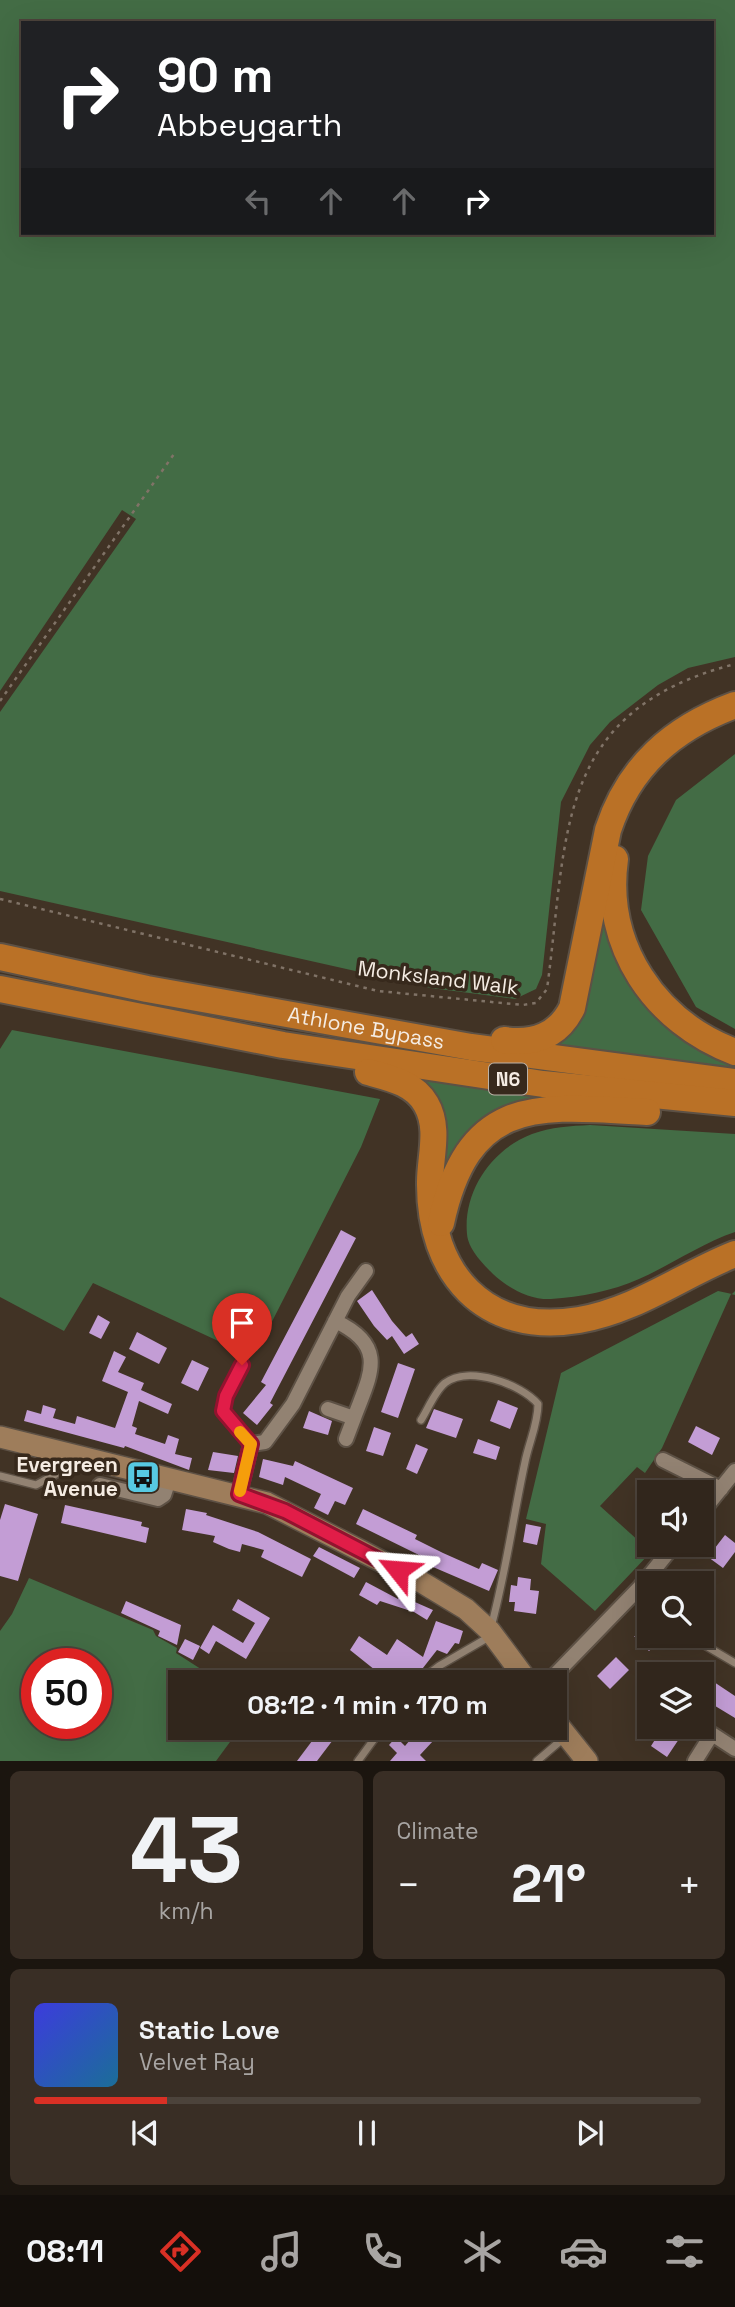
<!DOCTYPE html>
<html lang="en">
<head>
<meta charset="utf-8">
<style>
	body { margin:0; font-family:"Space Grotesk",sans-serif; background:#392e25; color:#f1f3f6; height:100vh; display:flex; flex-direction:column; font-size:26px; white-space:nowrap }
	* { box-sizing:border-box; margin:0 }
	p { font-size:23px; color:#a8a5a3 }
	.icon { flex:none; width:38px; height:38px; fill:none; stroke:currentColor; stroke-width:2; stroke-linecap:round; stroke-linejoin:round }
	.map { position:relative; height:1761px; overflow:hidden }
	.drawer { display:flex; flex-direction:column; gap:10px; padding:10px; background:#1b150f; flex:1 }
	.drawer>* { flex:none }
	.top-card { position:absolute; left:21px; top:21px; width:693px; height:214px; border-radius:0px; box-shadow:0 7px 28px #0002,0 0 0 2px #4c433b; background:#202124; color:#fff; overflow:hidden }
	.controls { position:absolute; left:637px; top:1480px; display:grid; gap:14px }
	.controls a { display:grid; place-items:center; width:77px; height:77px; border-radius:0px; background:#31261c; box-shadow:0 7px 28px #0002,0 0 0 2px #4c433b; font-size:35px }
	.speed { position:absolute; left:21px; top:1648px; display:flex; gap:14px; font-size:35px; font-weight:700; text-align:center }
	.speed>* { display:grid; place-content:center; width:91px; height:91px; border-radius:50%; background:#31261c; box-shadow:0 7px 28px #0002,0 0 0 2px #4c433b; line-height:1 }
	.speed .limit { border:10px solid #d22; background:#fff; color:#111 }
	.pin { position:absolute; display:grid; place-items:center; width:60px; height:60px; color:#fff; margin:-72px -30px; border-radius:50% 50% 50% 0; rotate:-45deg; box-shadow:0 0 7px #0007 }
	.pin .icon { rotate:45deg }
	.me { position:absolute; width:77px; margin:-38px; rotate:298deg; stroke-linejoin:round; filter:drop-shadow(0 0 5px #0008) }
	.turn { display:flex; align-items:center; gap:24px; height:147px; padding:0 21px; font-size:32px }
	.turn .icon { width:91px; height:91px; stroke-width:2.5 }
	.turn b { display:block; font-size:49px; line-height:60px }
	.lanes { display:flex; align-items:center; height:66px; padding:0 21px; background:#0003; justify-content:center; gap:35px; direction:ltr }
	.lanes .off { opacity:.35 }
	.big { font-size:52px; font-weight:600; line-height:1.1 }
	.drawer .card { flex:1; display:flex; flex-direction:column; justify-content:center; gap:10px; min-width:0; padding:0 24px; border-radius:10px; background:#392e25 }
	.drawer .dial { align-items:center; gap:0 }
	.dial b { font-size:91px; line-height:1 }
	.song { display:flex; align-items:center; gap:21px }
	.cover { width:84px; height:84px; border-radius:10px; background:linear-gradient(135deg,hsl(240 70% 55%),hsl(200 70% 35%)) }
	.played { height:7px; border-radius:4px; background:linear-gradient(90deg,#d93025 20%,#4c433b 20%) }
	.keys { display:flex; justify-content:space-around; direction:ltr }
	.heat { display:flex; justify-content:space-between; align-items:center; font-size:38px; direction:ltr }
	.drawer .tiles { flex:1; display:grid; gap:10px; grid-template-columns:1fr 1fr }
	.card:last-child { grid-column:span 2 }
	.trip { position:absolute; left:168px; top:1670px; width:399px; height:70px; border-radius:0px; background:#31261c; box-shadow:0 7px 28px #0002,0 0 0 2px #4c433b; font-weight:600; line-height:70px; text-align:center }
	.menu { display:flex; height:112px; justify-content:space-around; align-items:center; background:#140f0b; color:#a8a5a3 }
	.menu .icon { width:49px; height:49px }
	.menu .selected { color:#d93025 }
	.menu b { font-size:32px; color:#f1f3f6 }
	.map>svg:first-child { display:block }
</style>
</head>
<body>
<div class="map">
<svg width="735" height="1761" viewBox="0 0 735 1761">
	<rect width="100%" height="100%" fill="#413325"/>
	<!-- green -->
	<path fill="#436c45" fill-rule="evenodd" d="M0,0H735V657L688,668L658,685L610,722L590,745L561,802L542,975L536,989L515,999L431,988L0,891V712L136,519L122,510L0,691ZM23,23H712V233H23Z
		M735,754V1029L696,1007L641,910L648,856L676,800Z
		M604,872L613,941L735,1061V1068L545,1045L550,1040Z
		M12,1030L380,1099L361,1147L257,1351L242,1352L93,1283L64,1331L0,1297V1049Z
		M411,1076L551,1096C493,1107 464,1125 439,1178Z
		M590,1125L735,1134V1232C702,1243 671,1265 639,1279C612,1291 581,1297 551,1299C530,1300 508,1288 493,1274C483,1264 468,1249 467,1234C463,1191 492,1149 532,1134C551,1127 571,1126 590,1125Z
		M718,1291L732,1294L735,1291V1295L731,1294L662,1448L645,1473L637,1467L600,1506L651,1552L595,1611L541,1564L546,1524L526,1519L561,1373Z
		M29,1578L153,1630L156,1636L177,1648L176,1653L221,1682H180V1727H241L216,1761H0V1631L12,1614ZM37,1664H96V1724H37Z"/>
	<!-- building -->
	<path fill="#c39dd5" d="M341,1230L356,1238L270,1403L273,1405L257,1425L243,1413L266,1385L261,1382Z
		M372,1290L392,1321L406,1337L412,1333L419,1344L404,1354L392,1336L387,1340L374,1326L357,1301Z
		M98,1315L110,1322L101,1339L89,1333Z
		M137,1332L167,1348L159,1364L129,1349Z
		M114,1351L126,1357L118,1372L144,1383L141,1390L172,1404L168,1414L139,1401L132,1426L137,1428L135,1434L165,1444L168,1435L179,1439L175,1454L192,1458L189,1470L125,1446L124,1448L24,1421L27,1410L41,1414L43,1405L56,1409L53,1418L75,1424L77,1416L115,1428L128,1392L102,1381Z
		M192,1360L209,1368L198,1391L181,1383Z
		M398,1363L415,1369L398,1418L381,1412Z
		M498,1400L518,1408L510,1429L490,1421Z
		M434,1409L463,1419L456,1438L426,1428Z
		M309,1411L332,1421L328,1435L303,1428Z
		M696,1426L720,1438L712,1455L688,1442Z
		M374,1427L391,1433L383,1456L366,1451Z
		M478,1439L500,1447L496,1460L473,1453Z
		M416,1444L428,1449L417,1474L406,1469Z
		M213,1452L238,1456L234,1473L208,1470Z
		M263,1459L293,1466L295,1461L353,1488L345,1505L335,1501L328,1515L314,1508L321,1494L285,1477L283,1485L259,1477Z
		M5,1504L38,1514L18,1581L0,1576V1520Z
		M65,1505L142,1522L141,1526L149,1528L146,1543L61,1523Z
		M186,1509L207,1513L206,1515L258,1532L311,1559L302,1577L261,1557L264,1550L242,1544L240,1552L229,1549L213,1542L215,1536L182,1530Z
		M363,1509L417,1535L415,1539L443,1553L479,1569L482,1563L498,1570L489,1591L419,1561L421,1556L356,1524Z
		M526,1524L541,1527L537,1545L523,1542Z
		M725,1535L735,1543V1552L723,1568L708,1557Z
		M319,1547L360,1568L354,1578L313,1556Z
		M518,1577L531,1579L530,1590L539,1591L536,1614L514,1611L515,1602H509L511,1585L517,1586Z
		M366,1582L398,1599L399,1595L433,1610L427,1620L414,1612L380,1601L377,1605L359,1595Z
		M238,1599L270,1618L246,1659L216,1641L209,1654L200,1648L213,1625L243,1643L255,1623L232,1610Z
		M126,1601L181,1625L177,1645L158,1636L160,1631L121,1613Z
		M436,1621L463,1631L459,1644L455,1643L447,1654L437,1650L412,1682H390L350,1650L359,1636L387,1655L397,1639L423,1657Z
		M649,1625V1636H664L649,1651L634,1636H639Z
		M185,1639L200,1646L193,1660L178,1652Z
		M616,1657L629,1670L610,1689L597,1676Z
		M702,1674L735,1696V1718L702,1698Z
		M309,1727H333L339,1732L317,1761H297L318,1733Z
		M421,1727H446L420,1755L426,1761H390L397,1753L389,1745L396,1737L405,1746Z
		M663,1727H687L667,1757L651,1746Z"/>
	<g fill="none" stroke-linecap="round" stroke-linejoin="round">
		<!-- lane casing -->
		<g stroke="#5d5145" stroke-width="10">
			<path id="lane" d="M242,1365L226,1397L223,1411L251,1444
				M421,1420C428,1409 435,1391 445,1383C469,1365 521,1384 538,1404C538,1424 529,1442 525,1462C513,1517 506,1573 491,1627
				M0,1476L36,1485L58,1473L74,1458
				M701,1643L735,1663
				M418,1682L439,1666L489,1637
				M358,1761L383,1727
				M537,1761L565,1737"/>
		</g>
		<!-- street casing -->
		<g stroke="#5d5145" stroke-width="18">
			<path id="street" d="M328,1409L354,1418C370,1375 389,1346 335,1321
				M346,1439L354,1418
				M663,1460L721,1489
				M100,1485L158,1499L164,1495L170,1477
				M239,1494L251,1444L265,1442L293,1404L348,1296L366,1271
				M702,1512L735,1471
				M548,1682L640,1587L674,1545
				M695,1761L712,1734L735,1749"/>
		</g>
		<!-- secondary casing -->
		<g stroke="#5d5145" stroke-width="24">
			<path id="secondary" d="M0,1437L267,1503L418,1580L466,1609L490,1631L528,1682
				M555,1721L587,1761"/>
		</g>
		<!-- highway casing -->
		<g stroke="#5d5145" stroke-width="30">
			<g id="highway">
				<path d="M615,859C603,946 655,1022 735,1052"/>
				<path id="s1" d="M0,957L147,989L471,1047L735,1082"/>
				<path d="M0,989L283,1045L543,1084L735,1103"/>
				<path d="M504,1040C534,1044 558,1036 572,1008L608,830C629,766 673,728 735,705"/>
				<path d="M368,1072C390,1078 414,1083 426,1104C440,1128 430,1157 430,1182C429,1273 484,1336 579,1320C637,1310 682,1275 735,1254"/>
				<path d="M441,1223C469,1094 539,1106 647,1112"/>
			</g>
		</g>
		<!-- path -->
		<path stroke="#807367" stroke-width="2.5" stroke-dasharray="3.5 5" stroke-linecap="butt" d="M0,701L174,454
			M0,899L378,991L523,1005L536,1003L547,989C568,836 553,711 735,664"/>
		<!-- lane -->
		<use href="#lane" stroke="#928272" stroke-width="7"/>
		<!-- street -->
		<use href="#street" stroke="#928272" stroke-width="14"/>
		<!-- secondary -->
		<use href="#secondary" stroke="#9e7d5b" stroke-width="21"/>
		<!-- highway -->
		<use href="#highway" stroke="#ba7126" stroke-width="26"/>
	</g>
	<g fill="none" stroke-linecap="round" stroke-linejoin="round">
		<!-- route casing -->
		<g stroke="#92132f" stroke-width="18">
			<path id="route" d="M242,1365L226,1396L223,1411L251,1444L239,1494L285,1511L398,1570"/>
		</g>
		<!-- route -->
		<use href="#route" stroke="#e11d48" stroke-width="12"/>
		<!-- slow -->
		<path stroke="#f59e0b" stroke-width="12" d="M240,1432L251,1444L240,1491"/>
	</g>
	<!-- icons -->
	<defs>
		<g id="bus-square" transform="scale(1.75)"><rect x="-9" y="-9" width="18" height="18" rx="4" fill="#57c9e2" stroke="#37291c"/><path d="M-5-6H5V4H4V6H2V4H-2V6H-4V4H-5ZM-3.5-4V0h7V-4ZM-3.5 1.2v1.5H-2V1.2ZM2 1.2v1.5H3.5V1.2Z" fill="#111"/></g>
	</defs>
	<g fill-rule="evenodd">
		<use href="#bus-square" x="143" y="1477"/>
	</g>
	<g text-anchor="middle" stroke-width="7" stroke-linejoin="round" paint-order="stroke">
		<!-- shield labels -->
		<rect fill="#37291c" stroke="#bcb2a7" stroke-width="2" x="489" y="1063.5" width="38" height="31" rx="5"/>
		<g font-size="19" font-weight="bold" fill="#f5ece3">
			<text x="508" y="1086">N6</text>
		</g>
		<!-- street labels -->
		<g font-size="21" fill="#f5ece3" stroke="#37291c">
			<text transform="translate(438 978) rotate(7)" y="7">Monksland Walk</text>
			<text dy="7" stroke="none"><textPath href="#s1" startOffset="373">Athlone Bypass</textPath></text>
		</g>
		<!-- poi labels -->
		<g font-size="21" font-weight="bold" fill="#f5ece3" stroke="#37291c" text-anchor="end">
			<text x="118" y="1472">Evergreen<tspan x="118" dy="24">Avenue</tspan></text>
		</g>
	</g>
</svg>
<div class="controls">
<a><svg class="icon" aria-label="sound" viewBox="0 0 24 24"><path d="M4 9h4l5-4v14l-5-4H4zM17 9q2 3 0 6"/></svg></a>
<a><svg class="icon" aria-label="search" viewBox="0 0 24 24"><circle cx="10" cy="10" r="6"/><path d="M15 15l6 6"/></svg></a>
<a><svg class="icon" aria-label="layers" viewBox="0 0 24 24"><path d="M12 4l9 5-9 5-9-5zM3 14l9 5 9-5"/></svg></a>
</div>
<div class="speed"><div class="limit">50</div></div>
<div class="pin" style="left:242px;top:1365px;background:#d93025"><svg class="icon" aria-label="arrive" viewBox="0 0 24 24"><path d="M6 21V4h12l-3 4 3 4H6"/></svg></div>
<svg class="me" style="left:398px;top:1570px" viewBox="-20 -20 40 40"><path d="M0-17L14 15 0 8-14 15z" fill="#e11d48" stroke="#fff" stroke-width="4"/></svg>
<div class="trip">08:12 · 1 min · 170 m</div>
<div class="top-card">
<div class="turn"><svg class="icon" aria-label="right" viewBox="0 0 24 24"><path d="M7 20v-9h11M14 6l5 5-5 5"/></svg><div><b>90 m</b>Abbeygarth</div></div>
<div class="lanes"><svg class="icon off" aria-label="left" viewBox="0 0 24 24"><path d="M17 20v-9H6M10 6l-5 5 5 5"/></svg><svg class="icon off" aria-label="ahead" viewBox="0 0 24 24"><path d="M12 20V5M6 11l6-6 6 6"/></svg><svg class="icon off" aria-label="ahead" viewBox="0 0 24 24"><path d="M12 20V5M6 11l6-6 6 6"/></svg><svg class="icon" aria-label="right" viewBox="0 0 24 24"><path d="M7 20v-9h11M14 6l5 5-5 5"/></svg></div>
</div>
</div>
<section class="drawer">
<div class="tiles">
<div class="card dial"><b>43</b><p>km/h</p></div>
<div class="card"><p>Climate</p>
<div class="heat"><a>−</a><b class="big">21°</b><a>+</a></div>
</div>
<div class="card">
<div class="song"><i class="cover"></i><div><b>Static Love</b><p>Velvet Ray</p></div></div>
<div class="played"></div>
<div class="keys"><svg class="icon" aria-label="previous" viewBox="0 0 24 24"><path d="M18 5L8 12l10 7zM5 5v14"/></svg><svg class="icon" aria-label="pause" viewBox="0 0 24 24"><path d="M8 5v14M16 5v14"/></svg><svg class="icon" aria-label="next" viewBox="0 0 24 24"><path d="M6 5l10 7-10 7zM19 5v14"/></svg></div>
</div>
</div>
</section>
<nav class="menu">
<b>08:11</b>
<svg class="icon selected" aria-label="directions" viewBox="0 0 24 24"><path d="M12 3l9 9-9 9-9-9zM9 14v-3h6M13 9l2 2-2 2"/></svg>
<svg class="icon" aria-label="music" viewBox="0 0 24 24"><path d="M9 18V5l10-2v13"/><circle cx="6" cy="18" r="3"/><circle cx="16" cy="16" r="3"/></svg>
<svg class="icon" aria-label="phone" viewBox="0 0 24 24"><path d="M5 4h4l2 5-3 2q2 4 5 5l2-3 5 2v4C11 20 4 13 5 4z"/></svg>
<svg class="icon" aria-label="climate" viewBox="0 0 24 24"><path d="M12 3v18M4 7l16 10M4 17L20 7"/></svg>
<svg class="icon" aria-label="car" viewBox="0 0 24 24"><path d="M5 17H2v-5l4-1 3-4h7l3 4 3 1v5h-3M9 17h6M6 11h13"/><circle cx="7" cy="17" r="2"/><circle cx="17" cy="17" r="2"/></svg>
<svg class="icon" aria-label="filters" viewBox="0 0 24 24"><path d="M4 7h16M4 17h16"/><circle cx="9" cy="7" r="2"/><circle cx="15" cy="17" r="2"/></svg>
</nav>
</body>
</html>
